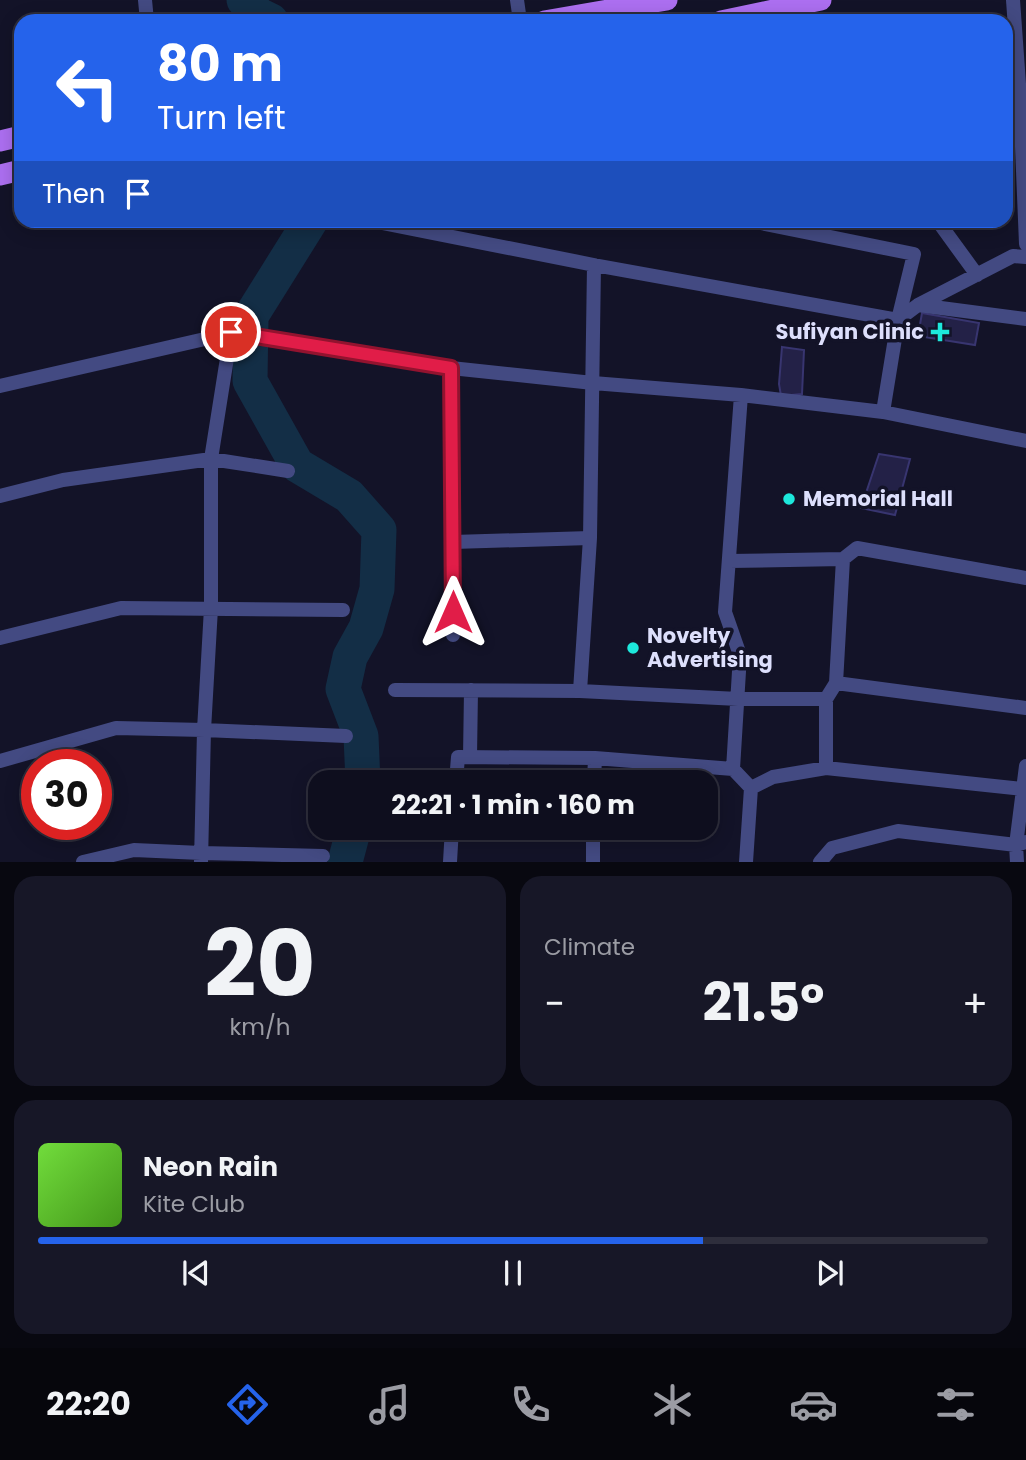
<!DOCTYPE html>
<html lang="en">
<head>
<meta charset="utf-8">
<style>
	body { margin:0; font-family:Poppins,sans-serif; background:#171727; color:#f1f3f6; height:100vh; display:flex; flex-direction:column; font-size:26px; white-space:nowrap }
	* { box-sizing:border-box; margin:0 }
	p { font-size:23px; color:#9b9ca4 }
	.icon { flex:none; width:38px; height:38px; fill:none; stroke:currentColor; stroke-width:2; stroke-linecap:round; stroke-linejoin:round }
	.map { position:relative; height:862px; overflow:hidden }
	.side { display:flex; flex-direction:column; gap:14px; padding:14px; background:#080810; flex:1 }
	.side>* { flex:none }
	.guide { position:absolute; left:14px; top:14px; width:999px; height:214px; border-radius:21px; box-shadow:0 4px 18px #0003,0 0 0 2px #2e2e3c; background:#2563eb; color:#fff; overflow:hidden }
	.speed { position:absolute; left:21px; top:749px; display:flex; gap:14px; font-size:35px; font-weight:700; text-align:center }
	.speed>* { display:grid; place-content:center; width:91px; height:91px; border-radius:50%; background:#0e0e1e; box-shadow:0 4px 18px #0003,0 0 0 2px #2e2e3c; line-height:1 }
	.speed .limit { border:10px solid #d22; background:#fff; color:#111 }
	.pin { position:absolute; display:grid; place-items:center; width:60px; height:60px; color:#fff; margin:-30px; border:4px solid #fff; border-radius:50%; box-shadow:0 2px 7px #0007 }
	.me { position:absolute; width:77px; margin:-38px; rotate:0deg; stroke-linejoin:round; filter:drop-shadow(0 0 5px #0008) }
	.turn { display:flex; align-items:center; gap:24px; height:147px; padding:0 28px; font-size:32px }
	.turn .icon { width:91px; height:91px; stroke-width:2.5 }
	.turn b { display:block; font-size:49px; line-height:60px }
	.then { display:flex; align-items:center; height:66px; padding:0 28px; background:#0003; gap:14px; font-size:26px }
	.big { font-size:52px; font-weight:700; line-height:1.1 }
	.side .card { flex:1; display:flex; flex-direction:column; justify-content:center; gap:10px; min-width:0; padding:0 24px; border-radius:21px; background:#171727 }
	.side .dial { align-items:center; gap:0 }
	.dial b { font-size:91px; line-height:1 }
	.song { display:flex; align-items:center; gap:21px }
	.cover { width:84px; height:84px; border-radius:10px; background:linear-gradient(135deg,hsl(100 70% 55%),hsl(100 70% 35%)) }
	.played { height:7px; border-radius:4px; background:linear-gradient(90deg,#2563eb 70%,#2e2e3c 70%) }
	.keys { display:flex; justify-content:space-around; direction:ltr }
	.heat { display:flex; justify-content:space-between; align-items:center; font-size:38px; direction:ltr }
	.side .tiles { flex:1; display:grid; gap:14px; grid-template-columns:1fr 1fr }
	.card:last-child { grid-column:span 2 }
	.trip { position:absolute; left:308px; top:770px; width:410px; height:70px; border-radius:21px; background:#0e0e1e; box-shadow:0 4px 18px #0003,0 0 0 2px #2e2e3c; font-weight:700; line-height:70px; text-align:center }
	.tabs { display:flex; height:112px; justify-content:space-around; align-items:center; background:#06060c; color:#9b9ca4 }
	.tabs .icon { width:49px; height:49px }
	.tabs .on { color:#2563eb }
	.tabs b { font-size:32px; color:#f1f3f6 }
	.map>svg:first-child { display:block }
</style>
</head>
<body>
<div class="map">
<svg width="1026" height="862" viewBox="0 0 1026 862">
	<rect width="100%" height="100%" fill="#131328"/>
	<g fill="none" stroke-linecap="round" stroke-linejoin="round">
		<!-- river -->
		<path stroke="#132e46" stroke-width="35" d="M244,0L259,15L271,21
			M311,220L251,316L250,381L297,465L349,496L379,530L377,589L366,628L350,657L343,689L361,736L363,782
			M345,862L354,828"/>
	</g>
	<!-- building -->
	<path fill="#232147" stroke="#383570" stroke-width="2" d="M922,313L979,323L975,345L918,336Z
		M782,347L804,350L802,394L781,396L779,384Z
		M879,454L910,459L895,515L861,508Z"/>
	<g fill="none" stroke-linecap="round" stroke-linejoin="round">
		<!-- street -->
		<path stroke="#434a82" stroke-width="14" d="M145,0L147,21
			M517,0L520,21
			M1013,0L1020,98L1026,244
			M367,220L594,265L898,320L918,305L1013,256L1026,257
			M746,220L914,254L898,320L883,412
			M937,220L977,275
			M918,305L1026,319
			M451,368L453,542L590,538
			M0,386L231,333L451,368L593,383L741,395L883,412L1026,441
			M741,395L725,612L740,655L733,769L751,788L746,862
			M0,496L63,480L211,459L288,471
			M453,542V635
			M729,561L843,559L857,548L1026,578
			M0,638L121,608L343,610
			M836,683L843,559
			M395,690L580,691L738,699H826L836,683L1026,708
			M580,691L590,538L594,265
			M470,757L471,690
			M0,761L116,728L204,730L346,736
			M826,768V699
			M456,782L458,757L595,758L733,769
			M594,782L595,758
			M751,788L773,777L826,768L1023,789
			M83,862L134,850L201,853L323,856
			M201,862L204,730L211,608V459L231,333
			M450,862L452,828
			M593,862V828
			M820,862L832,848L898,831L1016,845L1026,842
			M1017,862L1016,845L1026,766"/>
		<!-- primary -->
		<path stroke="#ac6ff0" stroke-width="21" d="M544,21L667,0
			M721,21L821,0
			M0,141L21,136
			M0,175L21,170"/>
	</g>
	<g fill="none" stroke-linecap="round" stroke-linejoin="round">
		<!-- route casing -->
		<g stroke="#92132f" stroke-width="18">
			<path id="route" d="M231,332L451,368L453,612"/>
		</g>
		<!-- route -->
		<use href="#route" stroke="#e11d48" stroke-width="12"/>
	</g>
	<!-- markers -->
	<g fill="#1de8dc" stroke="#131328" stroke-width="2.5">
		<path d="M936.5 321.5h7v7h7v7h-7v7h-7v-7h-7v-7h7z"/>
		<circle cx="789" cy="499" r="7"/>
		<circle cx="633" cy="648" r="7"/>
	</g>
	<g text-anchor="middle" stroke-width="7" stroke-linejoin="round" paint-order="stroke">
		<!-- poi labels -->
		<g font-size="21" font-weight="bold" fill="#dddffc" stroke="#131328" text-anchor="start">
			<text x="924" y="339" text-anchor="end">Sufiyan Clinic</text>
			<text x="803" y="506">Memorial Hall</text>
			<text x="647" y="643">Novelty<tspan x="647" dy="24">Advertising</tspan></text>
		</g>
	</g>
</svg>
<div class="speed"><div class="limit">30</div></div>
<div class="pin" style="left:231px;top:332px;background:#d93025"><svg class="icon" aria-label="arrive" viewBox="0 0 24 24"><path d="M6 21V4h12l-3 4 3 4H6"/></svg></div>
<svg class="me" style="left:453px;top:612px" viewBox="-20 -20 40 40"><path d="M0-17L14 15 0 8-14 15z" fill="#e11d48" stroke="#fff" stroke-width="4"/></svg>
<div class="trip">22:21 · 1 min · 160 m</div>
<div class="guide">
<div class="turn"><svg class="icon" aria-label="left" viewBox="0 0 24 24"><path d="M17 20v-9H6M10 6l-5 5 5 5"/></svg><div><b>80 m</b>Turn left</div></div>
<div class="then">Then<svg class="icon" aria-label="arrive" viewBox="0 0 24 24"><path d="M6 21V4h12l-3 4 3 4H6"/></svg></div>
</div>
</div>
<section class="side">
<div class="tiles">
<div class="card dial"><b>20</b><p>km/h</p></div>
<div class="card"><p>Climate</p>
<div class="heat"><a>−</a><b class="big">21.5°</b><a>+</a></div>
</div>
<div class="card">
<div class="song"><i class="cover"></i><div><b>Neon Rain</b><p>Kite Club</p></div></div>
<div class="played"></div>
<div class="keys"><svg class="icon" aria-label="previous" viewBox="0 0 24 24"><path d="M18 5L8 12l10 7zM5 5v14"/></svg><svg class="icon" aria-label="pause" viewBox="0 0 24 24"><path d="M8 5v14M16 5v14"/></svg><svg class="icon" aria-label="next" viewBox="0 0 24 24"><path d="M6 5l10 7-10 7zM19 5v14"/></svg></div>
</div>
</div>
</section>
<nav class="tabs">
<b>22:20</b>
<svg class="icon on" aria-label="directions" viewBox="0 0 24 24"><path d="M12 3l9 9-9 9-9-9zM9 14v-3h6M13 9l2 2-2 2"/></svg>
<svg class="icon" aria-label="music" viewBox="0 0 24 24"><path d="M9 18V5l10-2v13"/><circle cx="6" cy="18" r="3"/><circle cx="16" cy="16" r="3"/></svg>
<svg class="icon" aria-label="phone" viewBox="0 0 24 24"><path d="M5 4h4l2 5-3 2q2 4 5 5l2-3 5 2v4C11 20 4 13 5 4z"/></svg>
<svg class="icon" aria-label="climate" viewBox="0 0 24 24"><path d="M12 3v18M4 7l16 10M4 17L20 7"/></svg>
<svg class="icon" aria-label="car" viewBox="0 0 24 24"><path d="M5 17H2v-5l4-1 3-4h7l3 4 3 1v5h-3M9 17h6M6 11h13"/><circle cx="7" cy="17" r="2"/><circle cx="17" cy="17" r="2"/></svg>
<svg class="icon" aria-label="filters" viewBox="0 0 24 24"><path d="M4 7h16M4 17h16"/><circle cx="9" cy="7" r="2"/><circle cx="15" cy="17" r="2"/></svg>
</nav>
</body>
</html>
